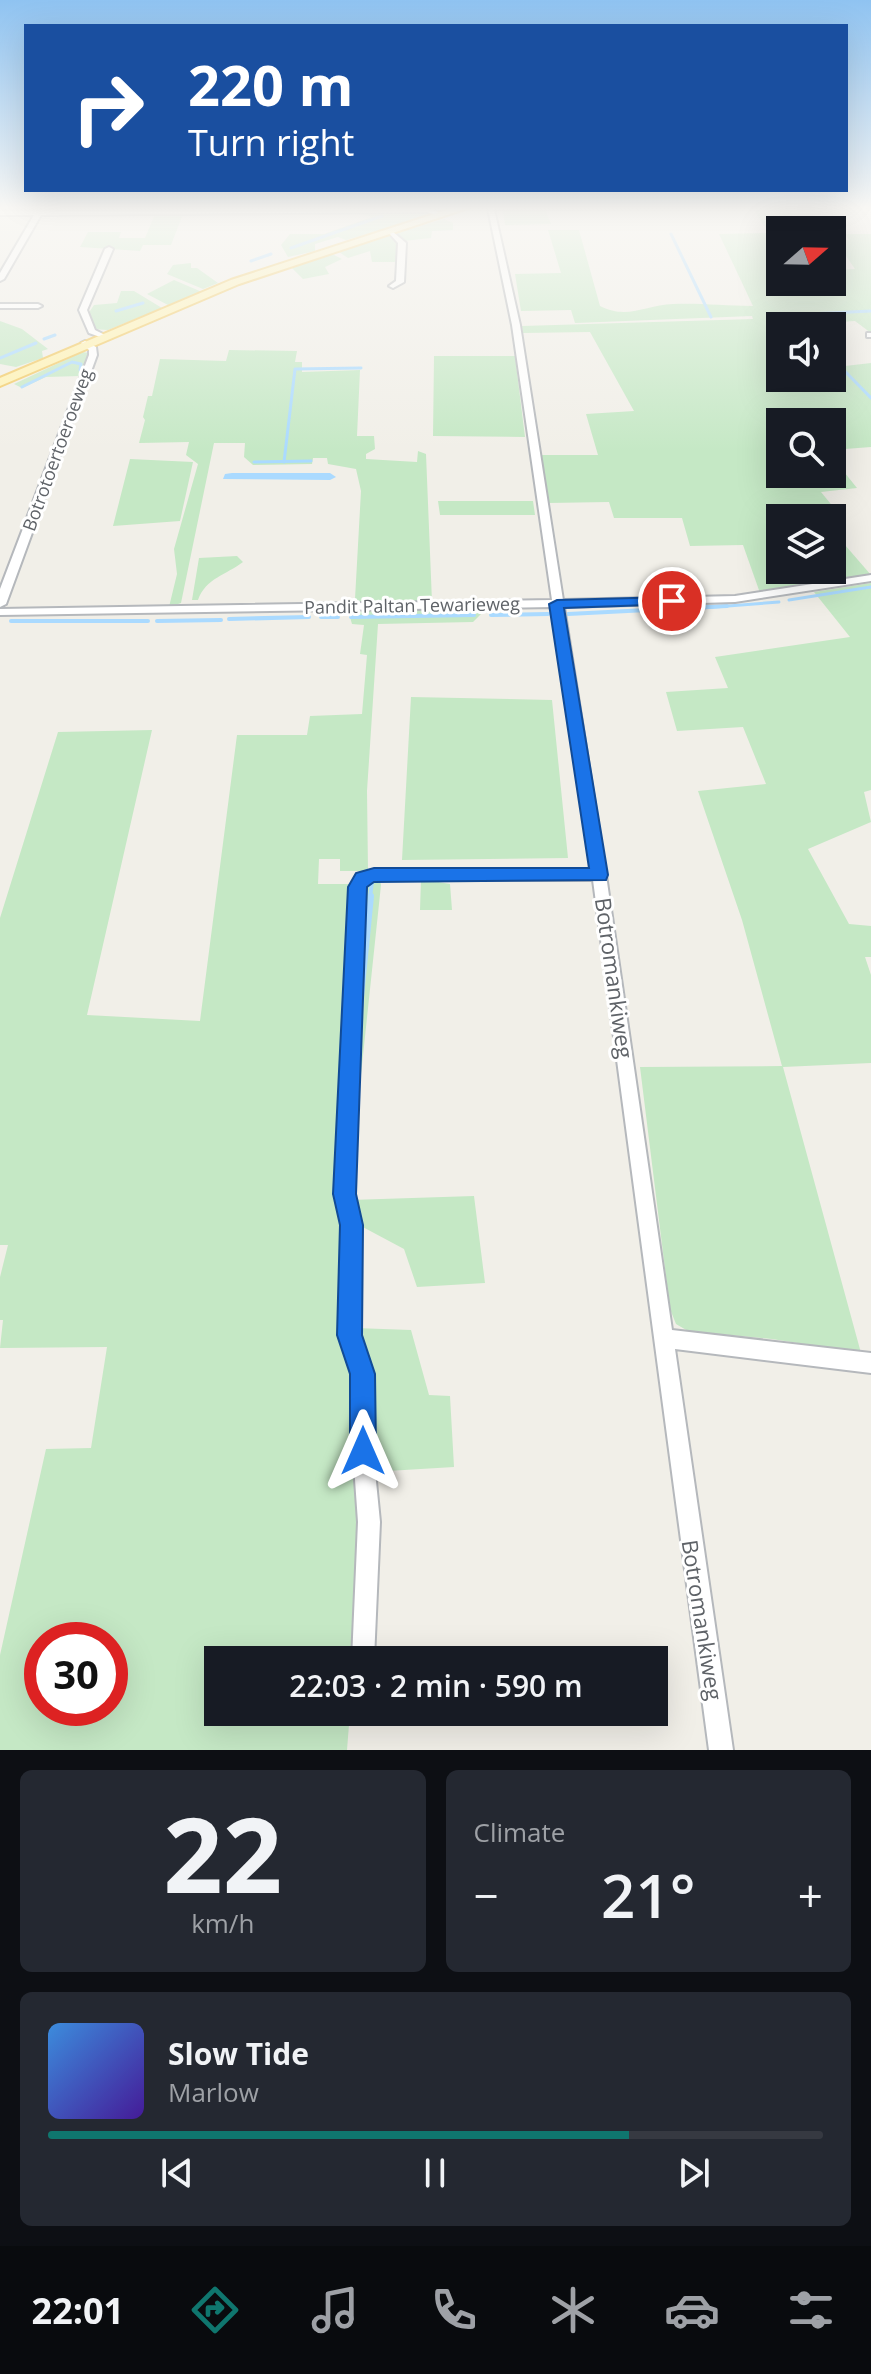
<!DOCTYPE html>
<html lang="en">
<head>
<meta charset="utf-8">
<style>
	body { margin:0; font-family:"Open Sans",sans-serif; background:#242831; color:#f1f3f6; height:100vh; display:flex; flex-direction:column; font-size:30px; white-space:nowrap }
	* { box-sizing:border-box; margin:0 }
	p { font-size:26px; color:#9ea1a6 }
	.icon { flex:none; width:44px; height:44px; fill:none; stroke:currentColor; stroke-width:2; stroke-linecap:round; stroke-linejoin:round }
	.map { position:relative; height:1750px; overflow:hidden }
	.drawer { display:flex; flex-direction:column; gap:20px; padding:20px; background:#0d0f14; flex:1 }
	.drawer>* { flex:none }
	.banner { position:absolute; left:24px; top:24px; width:824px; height:168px; border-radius:0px; box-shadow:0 8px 32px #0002; background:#1a4fa0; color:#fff; overflow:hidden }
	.needle { width:52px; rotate:70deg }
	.buttons { position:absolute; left:766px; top:216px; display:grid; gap:16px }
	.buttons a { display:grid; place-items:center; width:80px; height:80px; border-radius:0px; background:#171b24; box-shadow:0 8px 32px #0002; font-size:40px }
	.speed { position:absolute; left:24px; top:1622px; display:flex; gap:16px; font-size:40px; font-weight:700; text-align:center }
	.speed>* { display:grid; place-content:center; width:104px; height:104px; border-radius:50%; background:#171b24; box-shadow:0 8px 32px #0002; line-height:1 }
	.speed .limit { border:12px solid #d22; background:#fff; color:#111 }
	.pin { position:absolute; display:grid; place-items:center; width:68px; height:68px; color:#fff; margin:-34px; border:4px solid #fff; border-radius:50%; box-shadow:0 2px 8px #0007 }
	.me { position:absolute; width:88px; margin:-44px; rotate:0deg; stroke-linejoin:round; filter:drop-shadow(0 0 6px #0008) }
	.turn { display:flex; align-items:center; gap:28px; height:168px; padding:0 32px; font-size:36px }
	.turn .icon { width:104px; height:104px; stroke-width:2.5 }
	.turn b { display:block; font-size:56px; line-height:68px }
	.big { font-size:60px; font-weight:600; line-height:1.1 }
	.drawer .card { flex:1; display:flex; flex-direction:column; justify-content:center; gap:12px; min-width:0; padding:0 28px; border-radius:12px; background:#242831 }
	.drawer .dial { align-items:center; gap:0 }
	.dial b { font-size:104px; line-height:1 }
	.song { display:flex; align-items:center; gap:24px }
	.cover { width:96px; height:96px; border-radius:12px; background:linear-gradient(135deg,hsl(210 70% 55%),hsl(260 70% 35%)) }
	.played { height:8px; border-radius:4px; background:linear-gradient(90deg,#0f766e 75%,#363941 75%) }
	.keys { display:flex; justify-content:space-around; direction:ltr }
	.heat { display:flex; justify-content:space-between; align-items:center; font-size:44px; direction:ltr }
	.drawer .tiles { flex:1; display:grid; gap:20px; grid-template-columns:1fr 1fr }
	.card:last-child { grid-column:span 2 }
	.trip { position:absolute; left:204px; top:1646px; width:464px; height:80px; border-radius:0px; background:#171b24; box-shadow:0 8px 32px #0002; font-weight:600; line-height:80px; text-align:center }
	.tab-bar { display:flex; height:128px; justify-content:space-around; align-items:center; background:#090b0e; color:#9ea1a6 }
	.tab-bar .icon { width:56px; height:56px }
	.tab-bar .current { color:#0f766e }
	.tab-bar b { font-size:36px; color:#f1f3f6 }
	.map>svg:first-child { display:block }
</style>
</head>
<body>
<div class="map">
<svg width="871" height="1750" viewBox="0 0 871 1750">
	<rect width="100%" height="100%" fill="#f1efe8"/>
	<!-- green -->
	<path fill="#c5e8c5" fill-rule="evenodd" d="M787,208L802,230H780V282H832V270L855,269L835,240H849L845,234H871V333L855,321L780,326V378H832V353L845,366L871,363V447L832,450V422H780V474H832V457L857,488L821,492L839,514L823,518H780V570H832V530L871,575L760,593L743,545L690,546L682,518H614L609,502L548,503L541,455H598L586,414L634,411L590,332L523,333L522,326L753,319L752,316L575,323L571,310L521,311L515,274L561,273L548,230H579L600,306C627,320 646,305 673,304C701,303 725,306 753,306L719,234L769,233L753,209Z
		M420,211L431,216L346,240L338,237L315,244V251L288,257L281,245L290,234H324L372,217L362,214L366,212Z
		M503,211H546L551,224L505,225Z
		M155,214H183L171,245H143L140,251L80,247L88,232H121L119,238H145Z
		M444,219L453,223V230L432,231L431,238L404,241L397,233Z
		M392,235L400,240L398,262H372L370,251L348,258L339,252Z
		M332,254L342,259L325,267L329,274L303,279L292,268Z
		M191,263V268H197L218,283L203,289L167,274L173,265Z
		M174,280L202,292L168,305L147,294Z
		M121,291H134L162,308L108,330L93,329L88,314L94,305L117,303Z
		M0,321L22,329L48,349L42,351L43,358L16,367L0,364Z
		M229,350L297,351L295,362H302V372L360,370L357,436H374L375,449L366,454V459L417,462L418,451L426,454L432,602L365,603L355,599L361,491L356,469L328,464L327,458H313L312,464L253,465L244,457L245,443H214L181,603L169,607L177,574L174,549L198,464L186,455L189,442L139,443L145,420L143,417L148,396H152L160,359L226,361Z
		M82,352L89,353L80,376L46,377L22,388L14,384Z
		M434,356H515L525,437L433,436Z
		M130,459L193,462L180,521L113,526Z
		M438,501H533L535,515H440Z
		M237,556L243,562C226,575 206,578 198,600H192L199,558Z
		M871,583V790L864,792L871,822L808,849L849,924L871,926V957H865L871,975V1063L783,1067L861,1353L772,1339L688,1331L676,1324L670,1309L640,1067L782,1066L742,920L698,791L766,784L743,727L677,731L666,692L728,688L715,657L850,637L814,592Z
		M479,609L482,613L473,622L378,624L367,791L368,871H340V859H319L318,884H354L339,1195L357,1376L363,1527L354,1660H218V1712H350L347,1750H0V1655L46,1449L91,1448L107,1347L0,1348L3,1320H0V1277L8,1245H0V918L58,732L152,730L87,1015L200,1021L237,735H307L310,716L362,714L367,655L360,654L364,625L352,624L349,614L353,610ZM42,1640H110V1708H42Z
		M411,697L552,700L568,858L402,860Z
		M370,879H380L381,885L360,1084H352L362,887Z
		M421,879L450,884L452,910H420Z
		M474,1196L485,1283L417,1287L404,1249L359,1225L350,1200Z
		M355,1328L411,1330L429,1395L450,1396L454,1467L371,1472Z"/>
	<!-- water -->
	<path fill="#aadaff" d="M232,473H330L336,477L330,480L223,479L225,474Z"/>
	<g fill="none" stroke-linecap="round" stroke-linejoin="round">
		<!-- stream-far2 -->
		<path stroke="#aadaff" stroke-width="3" d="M671,234L711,317
			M291,248L382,216
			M251,261L271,254
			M116,311L143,303
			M808,314L871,311
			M794,319L801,326
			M44,339L55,335
			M0,358L36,343
			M832,358L871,398
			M22,387L72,362L81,364L80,370
			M254,462L311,461
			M284,462L295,369L361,368
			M789,600L871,587
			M702,608L779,602"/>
		<!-- stream-far1 -->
		<path stroke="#aadaff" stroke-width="4" d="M568,614L727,606
			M491,615L548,614
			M321,617H338
			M351,617L474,615
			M229,619L309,617
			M11,621H148
			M157,621L221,620
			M370,898L372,881"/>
		<!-- stream -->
		<path stroke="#aadaff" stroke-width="6" d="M360,1007L371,896"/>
		<!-- minor casing -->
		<g stroke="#b5b8bc" stroke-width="4">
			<path id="minor" d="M482,206H815L494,209L520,325L563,600L735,596L871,575V581L735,602L564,607L606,875L672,1330L871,1353V1373L675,1349L733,1750H709L593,880H374L368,882L365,887L354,1194L360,1225V1335L372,1374L373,1451L380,1522L374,1660H352L358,1522L353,1451L352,1374L340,1335L342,1225L336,1194L351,887L358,874L374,870H591L553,607L0,615V609L552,600L512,325L488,209Z
				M428,208L444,215L441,217L427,212L41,215L4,279L0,281V273L34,215H0V211Z
				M392,231L406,243L404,282L393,288L389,286L396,281L398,243L389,233Z
				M109,247L113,249L87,310L95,330L107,336L103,338L89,333L79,310L105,249Z
				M0,304H38L42,306L38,308H0Z
				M867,333H871V337H867Z
				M85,341L96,347L97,355L6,604L0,607V589L89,355V350L81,343Z"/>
		</g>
		<!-- primary casing -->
		<g stroke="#f2c960" stroke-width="4">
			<path id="primary" d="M459,206H474L239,284L0,386V378L231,280Z"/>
		</g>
		<!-- minor -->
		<use href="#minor" fill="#fff" fill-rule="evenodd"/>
		<!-- primary -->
		<use href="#primary" fill="#fff2af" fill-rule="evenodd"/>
	</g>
	<!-- sky -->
	<linearGradient id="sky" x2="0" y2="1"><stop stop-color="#8fc3f1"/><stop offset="0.46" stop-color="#f9f8f5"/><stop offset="1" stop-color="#f9f8f5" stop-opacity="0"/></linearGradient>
	<rect width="871" height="452" fill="url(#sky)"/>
	<!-- route -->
	<path fill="#1a73e8" stroke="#114b97" stroke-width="2" d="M672,597L680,601L677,604L564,608L608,875L606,880L374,882L367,887L356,1194L363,1225L362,1335L375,1374L376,1451L372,1460L363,1464L353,1460L350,1451V1374L337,1335L340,1225L333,1194L348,887L356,873L374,868H589L549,604L557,600Z"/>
	<g text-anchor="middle" stroke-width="6" stroke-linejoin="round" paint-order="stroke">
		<!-- far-street labels -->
		<g font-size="18" fill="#5f6368" stroke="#fff">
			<text transform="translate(58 450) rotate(-70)" y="6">Botrotoertoeroeweg</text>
			<text transform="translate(412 606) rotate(-1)" y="6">Pandit Paltan Tewarieweg</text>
		</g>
		<!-- street labels -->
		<g font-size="22" fill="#5f6368" stroke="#fff">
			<text transform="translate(614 978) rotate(82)" y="8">Botromankiweg</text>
			<text transform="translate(702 1620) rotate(81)" y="8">Botromankiweg</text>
		</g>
	</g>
</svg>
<div class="buttons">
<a><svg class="needle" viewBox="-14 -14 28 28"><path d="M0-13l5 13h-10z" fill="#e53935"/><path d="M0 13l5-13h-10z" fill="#9ea1a6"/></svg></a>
<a><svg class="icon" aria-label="sound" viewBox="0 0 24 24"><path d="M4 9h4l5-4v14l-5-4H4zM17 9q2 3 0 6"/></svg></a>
<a><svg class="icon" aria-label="search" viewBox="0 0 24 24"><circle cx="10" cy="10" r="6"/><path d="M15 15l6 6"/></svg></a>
<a><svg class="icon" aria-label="layers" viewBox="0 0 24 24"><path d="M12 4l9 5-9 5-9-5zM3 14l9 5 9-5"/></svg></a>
</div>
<div class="speed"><div class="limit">30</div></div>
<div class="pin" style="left:672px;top:601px;background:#d93025"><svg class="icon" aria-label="arrive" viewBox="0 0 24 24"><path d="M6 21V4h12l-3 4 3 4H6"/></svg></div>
<svg class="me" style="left:363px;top:1451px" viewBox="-20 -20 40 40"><path d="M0-17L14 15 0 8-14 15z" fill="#1a73e8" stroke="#fff" stroke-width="4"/></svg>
<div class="trip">22:03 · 2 min · 590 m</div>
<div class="banner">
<div class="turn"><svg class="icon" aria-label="right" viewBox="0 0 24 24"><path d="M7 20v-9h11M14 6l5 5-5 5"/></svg><div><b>220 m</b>Turn right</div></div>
</div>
</div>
<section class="drawer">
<div class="tiles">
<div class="card dial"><b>22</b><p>km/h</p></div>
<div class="card"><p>Climate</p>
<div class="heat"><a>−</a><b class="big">21°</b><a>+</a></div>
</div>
<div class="card">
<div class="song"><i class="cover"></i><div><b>Slow Tide</b><p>Marlow</p></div></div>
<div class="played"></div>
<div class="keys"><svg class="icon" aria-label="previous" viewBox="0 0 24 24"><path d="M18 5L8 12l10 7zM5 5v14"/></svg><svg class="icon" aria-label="pause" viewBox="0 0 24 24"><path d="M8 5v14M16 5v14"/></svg><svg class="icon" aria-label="next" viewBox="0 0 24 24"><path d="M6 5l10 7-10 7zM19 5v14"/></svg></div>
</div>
</div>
</section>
<nav class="tab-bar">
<b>22:01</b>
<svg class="icon current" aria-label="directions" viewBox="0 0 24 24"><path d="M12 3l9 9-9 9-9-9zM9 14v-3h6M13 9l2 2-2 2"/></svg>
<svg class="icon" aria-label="music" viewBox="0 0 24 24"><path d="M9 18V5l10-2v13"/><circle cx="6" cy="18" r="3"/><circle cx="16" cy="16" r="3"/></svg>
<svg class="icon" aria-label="phone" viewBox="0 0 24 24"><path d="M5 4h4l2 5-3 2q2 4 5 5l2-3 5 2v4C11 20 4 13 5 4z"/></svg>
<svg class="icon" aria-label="climate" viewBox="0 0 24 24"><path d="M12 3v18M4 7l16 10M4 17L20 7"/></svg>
<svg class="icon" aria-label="car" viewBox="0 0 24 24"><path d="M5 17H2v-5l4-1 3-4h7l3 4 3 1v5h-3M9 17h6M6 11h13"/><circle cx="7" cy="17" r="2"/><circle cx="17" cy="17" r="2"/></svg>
<svg class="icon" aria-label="filters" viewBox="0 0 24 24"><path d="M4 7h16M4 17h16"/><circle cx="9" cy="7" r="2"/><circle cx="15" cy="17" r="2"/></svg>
</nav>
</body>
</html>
